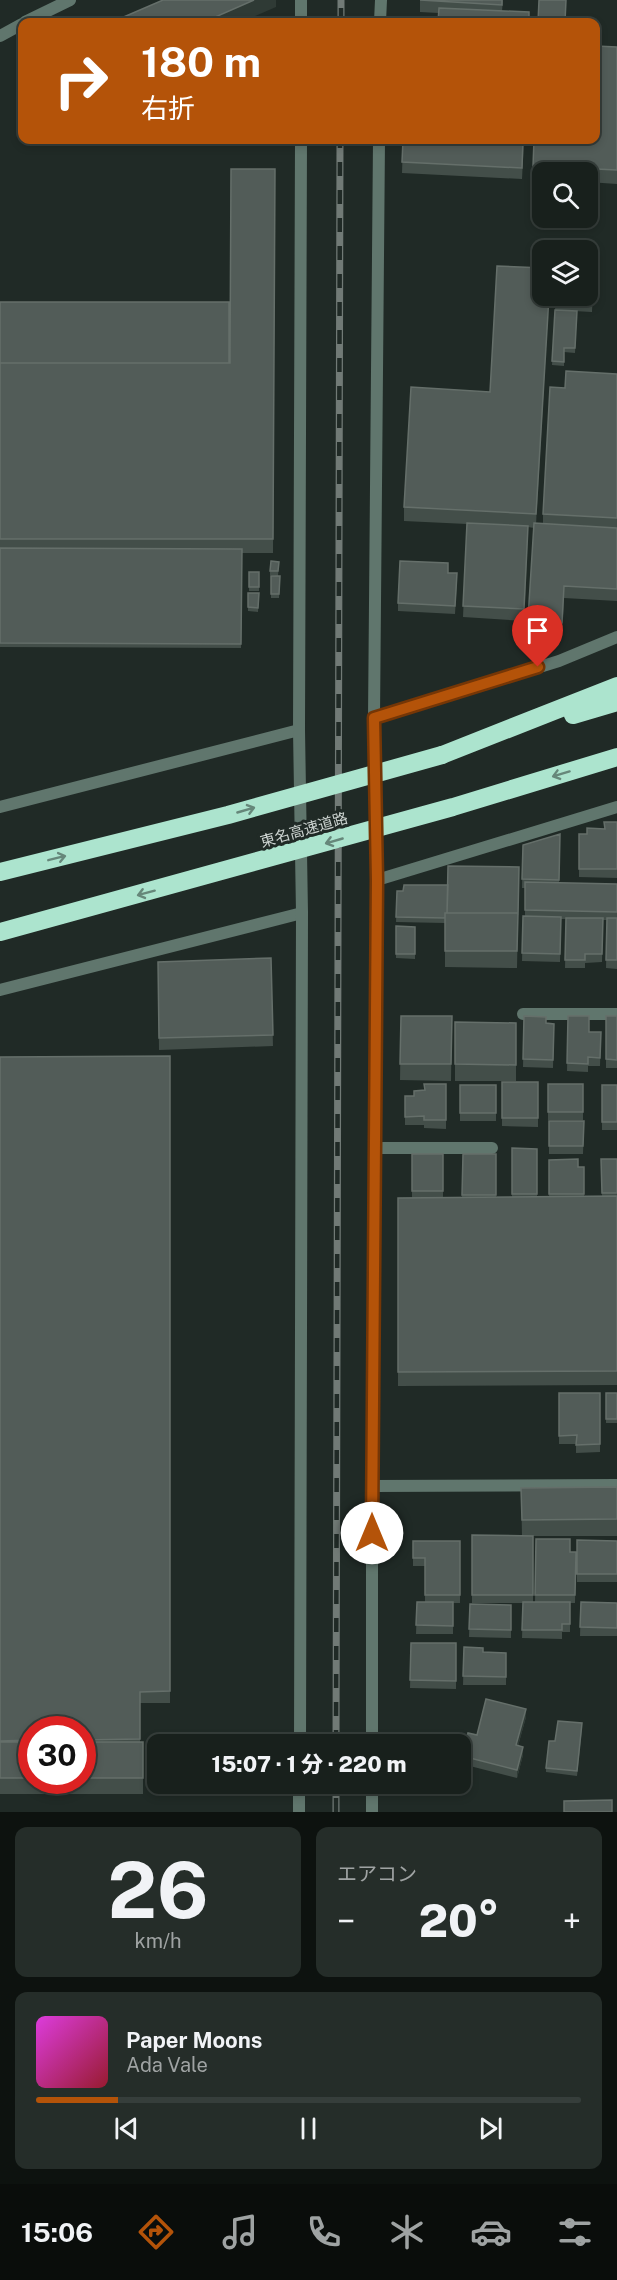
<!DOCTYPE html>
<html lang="ja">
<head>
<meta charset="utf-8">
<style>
	body { margin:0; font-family:"Public Sans","Noto Sans JP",sans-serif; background:#252d29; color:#f1f3f6; height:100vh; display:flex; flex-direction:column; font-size:22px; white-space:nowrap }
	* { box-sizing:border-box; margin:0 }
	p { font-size:20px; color:#9fa3a3 }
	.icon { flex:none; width:33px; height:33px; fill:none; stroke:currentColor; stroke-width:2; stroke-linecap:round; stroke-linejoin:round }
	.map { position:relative; height:1812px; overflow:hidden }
	.side { display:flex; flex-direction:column; gap:15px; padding:15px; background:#0d120f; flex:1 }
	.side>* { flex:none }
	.hud { position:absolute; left:18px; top:18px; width:582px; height:126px; border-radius:12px; box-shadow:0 3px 9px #0003,0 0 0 2px #363e3b; background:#b45309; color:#fff; overflow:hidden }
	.tools { position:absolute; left:532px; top:162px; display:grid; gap:12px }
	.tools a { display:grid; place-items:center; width:66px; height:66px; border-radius:12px; background:#18201c; box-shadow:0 3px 9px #0003,0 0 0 2px #363e3b; font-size:30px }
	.speed { position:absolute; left:18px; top:1716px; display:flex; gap:12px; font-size:30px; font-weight:700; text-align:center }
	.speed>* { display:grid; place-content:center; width:78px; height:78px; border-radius:50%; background:#18201c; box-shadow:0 3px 9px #0003,0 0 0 2px #363e3b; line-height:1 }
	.speed .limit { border:9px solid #d22; background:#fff; color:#111 }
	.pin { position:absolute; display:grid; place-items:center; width:51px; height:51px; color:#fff; margin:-62px -26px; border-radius:50% 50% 50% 0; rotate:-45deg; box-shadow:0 0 6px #0007 }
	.pin .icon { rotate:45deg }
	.me { position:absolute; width:66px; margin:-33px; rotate:0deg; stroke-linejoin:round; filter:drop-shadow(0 0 4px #0008) }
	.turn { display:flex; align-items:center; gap:21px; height:126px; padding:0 24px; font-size:27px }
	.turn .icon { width:78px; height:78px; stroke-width:2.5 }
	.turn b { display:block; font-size:42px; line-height:51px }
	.big { font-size:45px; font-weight:800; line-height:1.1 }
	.side .tile { flex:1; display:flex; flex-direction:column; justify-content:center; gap:9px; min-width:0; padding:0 21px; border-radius:12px; background:#252d29 }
	.side .dial { align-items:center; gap:0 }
	.dial b { font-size:78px; line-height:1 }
	.song { display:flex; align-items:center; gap:18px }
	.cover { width:72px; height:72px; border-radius:9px; background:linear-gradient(135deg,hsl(300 70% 55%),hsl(350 70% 35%)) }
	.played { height:6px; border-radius:3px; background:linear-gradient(90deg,#b45309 15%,#363e3b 15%) }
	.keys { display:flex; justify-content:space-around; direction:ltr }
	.heat { display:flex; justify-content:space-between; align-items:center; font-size:33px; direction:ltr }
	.side .tiles { flex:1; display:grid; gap:15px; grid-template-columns:1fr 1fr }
	.tile:last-child { grid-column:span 2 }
	.trip { position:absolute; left:147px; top:1734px; width:324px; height:60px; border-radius:12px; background:#18201c; box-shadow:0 3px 9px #0003,0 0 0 2px #363e3b; font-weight:800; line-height:60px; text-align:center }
	.dock { display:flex; height:96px; justify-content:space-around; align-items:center; background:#0a0d0b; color:#9fa3a3 }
	.dock .icon { width:42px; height:42px }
	.dock .active { color:#b45309 }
	.dock b { font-size:27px; color:#f1f3f6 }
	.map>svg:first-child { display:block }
</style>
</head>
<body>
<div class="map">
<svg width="617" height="1812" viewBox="0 0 617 1812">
	<rect width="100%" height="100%" fill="#202a26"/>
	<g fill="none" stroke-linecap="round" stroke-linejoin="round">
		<!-- minor -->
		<path stroke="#60766d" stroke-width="12" d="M380,22L381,0
			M374,718L559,661L617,637
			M0,807L299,730
			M377,880L617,807
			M0,990L302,913
			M523,1014H617
			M375,1148H492
			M372,1486L617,1485
			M372,1744V1486L377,880L374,718L379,140
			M372,1784V1812"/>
		<!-- tertiary -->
		<path stroke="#60766d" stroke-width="12" d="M25,22L70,0
			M301,22V0
			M0,36L22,24
			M300,1744L302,913L299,730L301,140
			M299,1812V1784"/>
		<!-- motorway -->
		<path stroke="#ace4ce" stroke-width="18" d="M573,715L617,702
			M442,755L617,686"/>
		<!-- rail casing -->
		<g stroke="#717a76" stroke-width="7">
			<path id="rail" d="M341,22V0
				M336,1744L340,140
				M336,1812V1784"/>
		</g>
		<!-- rail -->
		<use href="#rail" stroke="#202a26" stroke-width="4.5" stroke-dasharray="14" stroke-linecap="butt"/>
		<!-- motorway-bridge -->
		<path stroke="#ace4ce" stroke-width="18" d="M0,872L228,815L442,755
			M0,932L453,807L617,757"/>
	</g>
	<!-- wall -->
	<path fill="#434e49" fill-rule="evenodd" d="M420,0H503L502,11L529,22L439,13L420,12Z
		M617,47V184L588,182V172H543V180L533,179V166Z
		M403,140H524L522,179L402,173Z
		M275,169L273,553H242L241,648L0,647V302L230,363Z
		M594,262L592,312L555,310L556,296Z
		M543,296H549L536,523L543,524V514L565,388L617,374V601L564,598L562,634L527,646L534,528L528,527L524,621L463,617L467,524L404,521V507L490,392Z
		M555,310L577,311L575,353L564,352V366L552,365Z
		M279,562L278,576L270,575V571Z
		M249,572H259V591H249Z
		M448,573L457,581L455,614L398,611V603Z
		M271,576H280L279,598H271Z
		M248,593H259L258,612L248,611Z
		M617,822V878L579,877V834H587L605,829Z
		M560,834L559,883L617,884V969L606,968L607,920H603L602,962L585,963V968H565L566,919H561L560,962L522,961L523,916H525V888H522L523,845Z
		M519,867L517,968L445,967V923L396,922L397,891H403L448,885Z
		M396,926L415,927V959L396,958Z
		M271,958L273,1046L159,1050L158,962Z
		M401,1016H452L451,1081L400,1080Z
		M524,1016L546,1023L554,1024L553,1068L523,1067Z
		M568,1016L589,1032H601L600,1066H588V1072L567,1071Z
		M606,1016H617V1068H606Z
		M455,1022L516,1023V1081H455Z
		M170,1056V1703H140V1742H143V1794H0V1057ZM32,1730H82V1780H32Z
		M502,1082H538V1127L502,1126Z
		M446,1084V1129L424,1128V1125H405V1096H414L425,1090Z
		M548,1084H583V1120H548Z
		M460,1085H496V1121H460Z
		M602,1085H617V1130H602Z
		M549,1121H584L583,1154H549Z
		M512,1148L537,1149V1197H549V1160L578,1167H584V1197L602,1196L601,1159H617V1385L398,1386V1198H412V1154H443V1198L462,1197L463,1154H496V1197H512Z
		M559,1393H600V1452L576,1453V1444H559Z
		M606,1393H617V1423H606Z
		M617,1487V1536H533V1602H535L536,1539L570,1552H576L575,1603H570V1632H562V1639L522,1638L523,1603H472V1535L522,1536L521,1488Z
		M577,1540L617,1541V1582H577Z
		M413,1541H460V1603H453V1634H416L417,1602H425V1566H413Z
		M581,1602L617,1603V1636H580Z
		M470,1604L511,1605V1638L469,1637Z
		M411,1643H456V1689L410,1688Z
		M464,1647L483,1652L506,1653V1685H463Z
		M526,1717L518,1746L523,1755L517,1778L462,1764V1756L477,1735Z
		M582,1728L577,1776L546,1772V1768L555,1741Z"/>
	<!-- shaded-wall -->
	<path fill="#2f3a35" d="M254,0H276V7L241,22H204Z
		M549,296L536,528V514Z
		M528,526V537L524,621V609Z
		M564,586L562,634L527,646V635Z
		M526,1709V1717L516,1753V1745Z
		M523,1747V1755L517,1778V1770Z"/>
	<!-- building -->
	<path fill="#525c58" stroke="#656f6a" stroke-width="1.5" d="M163,0H254L204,22H112Z
		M420,0H502V5Z
		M539,0H566L565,22H538Z
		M439,8L529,12V22H438Z
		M596,46L617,47V170L533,166L534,140H596Z
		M403,140H523L522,168L402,162Z
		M231,169H275L273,539H0V363H230Z
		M588,262H594L592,304L555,302L556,296H588Z
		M497,266L543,268V296H549L536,514L404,507L411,387L490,392Z
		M0,302H229V363H0Z
		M555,310L577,311L575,348H564V362L552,361Z
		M566,371L617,374V518L543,514L550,387L565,388Z
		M467,523L528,526L524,609L463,606Z
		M534,523L617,528V589L564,586L562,623L527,635Z
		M0,548L242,549L241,644L0,643Z
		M271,561L279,562L278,571H270Z
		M400,561L448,563V573H457L455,606L398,603Z
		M249,572H259V587H249Z
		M271,576H280L279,594H271Z
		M248,593H259L258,608L248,607Z
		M604,822H617V869H579V834H587V828L605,829Z
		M560,834L559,880L522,879L523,845Z
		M448,866L519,867L518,915V913H447Z
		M525,882L617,884V912L525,910Z
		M404,885H448L447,913H445V918L396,917L397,891H403Z
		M445,913H518L517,951H445Z
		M523,916L561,917L560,954L522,953Z
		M566,918H603L602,954H585V960H565Z
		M607,918H617V960H606Z
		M396,926L415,927V954H396Z
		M271,958L273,1035L159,1038L158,962Z
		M401,1016H452L451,1064H400Z
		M524,1016L546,1017V1023L554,1024L553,1060L523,1059Z
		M568,1016H589V1032H601L600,1058L588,1057V1064L567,1063Z
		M606,1016H617V1060L606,1059Z
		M455,1022L516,1023V1065L455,1064Z
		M170,1056V1691L140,1692V1739L82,1740V1730H32V1740L0,1741V1057Z
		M502,1082H538V1118H502Z
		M424,1084H446V1120H424V1116L405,1117V1096H414V1091L425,1090Z
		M548,1084H583V1112H548Z
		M460,1085H496V1113H460Z
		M602,1085H617V1122H602Z
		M549,1121H584L583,1146H549Z
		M512,1148L537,1149V1194H512Z
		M412,1154H443V1191H412Z
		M463,1154H496V1195H462Z
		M578,1159V1167H584V1194H549V1160Z
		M601,1159H617V1193H602Z
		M617,1196V1371L398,1372V1198Z
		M559,1393H600V1444L576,1445L577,1435L559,1436Z
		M606,1393H617V1419H606Z
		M617,1487V1519L522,1520L521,1488Z
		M472,1535L533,1536V1595H472Z
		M536,1539H570V1552H576L575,1595H535Z
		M577,1540L617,1541V1574H577Z
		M413,1541H460V1595H425V1558H413Z
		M417,1602H453V1626L416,1625Z
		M523,1602H570V1624H562V1630H522Z
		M581,1602L617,1603V1628L580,1627Z
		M470,1604L511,1605V1630L469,1629Z
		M411,1643H456V1681L410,1680Z
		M464,1647L483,1648V1652L506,1653V1677L463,1676Z
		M486,1699L526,1709L516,1745L523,1747L517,1770L462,1756L468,1733L477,1735Z
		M558,1721L582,1723L577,1771L546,1768L549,1741H555Z
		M0,1742H32V1778H0Z
		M82,1742H143V1778H82Z
		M612,1800V1812H564V1801Z"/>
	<!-- one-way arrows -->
	<defs><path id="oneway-shaft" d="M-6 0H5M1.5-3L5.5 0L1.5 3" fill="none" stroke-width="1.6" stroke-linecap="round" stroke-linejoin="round" transform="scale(1.5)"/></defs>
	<g stroke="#66877a">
		<use href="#oneway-shaft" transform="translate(561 774) rotate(163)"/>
		<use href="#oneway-shaft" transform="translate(246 810) rotate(-16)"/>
		<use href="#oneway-shaft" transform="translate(334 841) rotate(164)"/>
		<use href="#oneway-shaft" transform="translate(57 858) rotate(-14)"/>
		<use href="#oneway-shaft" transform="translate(146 893) rotate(165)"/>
	</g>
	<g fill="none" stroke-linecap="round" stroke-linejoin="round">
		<!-- route casing -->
		<g stroke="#753606" stroke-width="15">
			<path id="route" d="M372,1533L377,880L374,718L538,667"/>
		</g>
		<!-- route -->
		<use href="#route" stroke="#b45309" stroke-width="10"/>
	</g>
	<g text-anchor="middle" stroke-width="6" stroke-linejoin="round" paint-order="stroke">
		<!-- street labels -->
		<g font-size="15" fill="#ccd3d0" stroke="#202a26">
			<text transform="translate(304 830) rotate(-16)" y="5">東名高速道路</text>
		</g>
	</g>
</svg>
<div class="tools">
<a><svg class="icon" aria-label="search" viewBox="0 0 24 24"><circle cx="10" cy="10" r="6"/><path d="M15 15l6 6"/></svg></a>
<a><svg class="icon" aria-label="layers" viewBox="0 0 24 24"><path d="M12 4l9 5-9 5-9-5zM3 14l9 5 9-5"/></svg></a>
</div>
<div class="speed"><div class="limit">30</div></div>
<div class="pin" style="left:538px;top:667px;background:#d93025"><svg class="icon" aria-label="arrive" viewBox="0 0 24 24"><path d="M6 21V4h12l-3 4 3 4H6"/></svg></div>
<svg class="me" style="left:372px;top:1533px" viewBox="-20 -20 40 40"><circle r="19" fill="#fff"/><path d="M0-13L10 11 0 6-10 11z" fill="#b45309"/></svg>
<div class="trip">15:07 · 1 分 · 220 m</div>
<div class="hud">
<div class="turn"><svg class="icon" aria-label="right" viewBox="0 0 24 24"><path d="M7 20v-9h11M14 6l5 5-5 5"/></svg><div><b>180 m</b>右折</div></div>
</div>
</div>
<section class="side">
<div class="tiles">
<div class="tile dial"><b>26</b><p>km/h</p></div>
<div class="tile"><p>エアコン</p>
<div class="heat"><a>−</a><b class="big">20°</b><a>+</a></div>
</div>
<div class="tile">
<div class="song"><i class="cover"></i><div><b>Paper Moons</b><p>Ada Vale</p></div></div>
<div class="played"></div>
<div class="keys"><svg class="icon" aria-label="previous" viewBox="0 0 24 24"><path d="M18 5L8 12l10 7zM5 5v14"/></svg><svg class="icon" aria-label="pause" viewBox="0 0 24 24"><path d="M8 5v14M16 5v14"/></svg><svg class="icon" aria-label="next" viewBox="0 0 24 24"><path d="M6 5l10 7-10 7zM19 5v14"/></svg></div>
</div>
</div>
</section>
<nav class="dock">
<b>15:06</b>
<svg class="icon active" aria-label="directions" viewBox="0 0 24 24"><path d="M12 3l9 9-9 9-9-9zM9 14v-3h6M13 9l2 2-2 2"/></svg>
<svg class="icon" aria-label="music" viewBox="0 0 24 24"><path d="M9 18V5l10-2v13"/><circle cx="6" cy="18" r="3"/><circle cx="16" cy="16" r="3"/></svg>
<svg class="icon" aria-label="phone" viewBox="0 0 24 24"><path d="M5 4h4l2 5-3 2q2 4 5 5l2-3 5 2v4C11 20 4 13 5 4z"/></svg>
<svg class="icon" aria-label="climate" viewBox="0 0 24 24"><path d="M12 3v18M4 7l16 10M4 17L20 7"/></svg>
<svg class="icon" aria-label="car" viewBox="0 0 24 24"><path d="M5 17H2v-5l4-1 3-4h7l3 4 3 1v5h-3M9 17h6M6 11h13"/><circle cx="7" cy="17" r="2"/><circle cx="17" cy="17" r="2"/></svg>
<svg class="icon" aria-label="filters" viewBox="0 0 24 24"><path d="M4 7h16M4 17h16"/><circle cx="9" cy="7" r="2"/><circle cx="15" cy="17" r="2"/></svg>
</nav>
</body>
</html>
